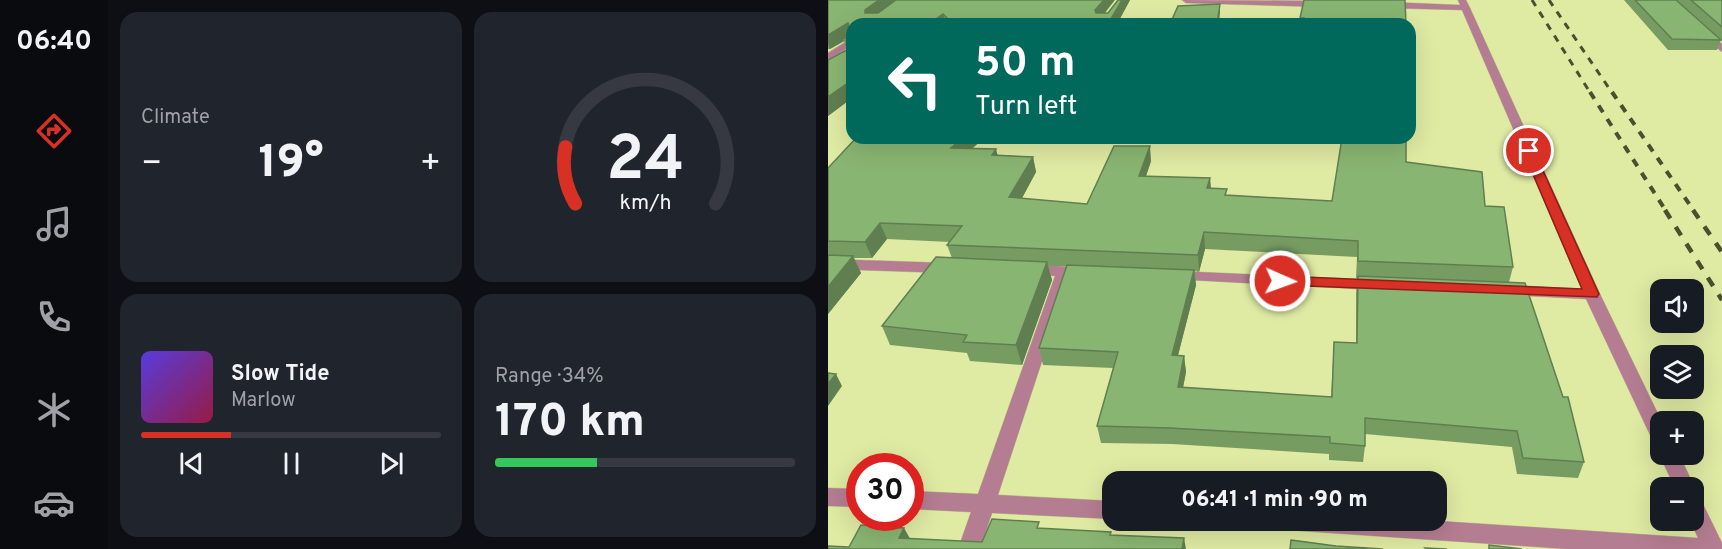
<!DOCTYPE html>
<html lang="en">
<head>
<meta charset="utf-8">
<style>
	body { margin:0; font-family:Overpass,sans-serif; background:#20242c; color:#f1f3f6; height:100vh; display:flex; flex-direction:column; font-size:22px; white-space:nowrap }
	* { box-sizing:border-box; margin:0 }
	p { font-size:20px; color:#9ea1a6 }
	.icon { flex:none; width:33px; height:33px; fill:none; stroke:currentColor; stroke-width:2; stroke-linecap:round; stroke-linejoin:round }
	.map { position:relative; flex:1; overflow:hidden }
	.details { display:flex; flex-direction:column; gap:12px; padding:12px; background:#0d0f14; width:720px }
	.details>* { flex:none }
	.top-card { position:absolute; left:18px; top:18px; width:570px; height:126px; border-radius:18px; box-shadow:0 6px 24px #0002; background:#00695c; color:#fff; overflow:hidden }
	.tools { position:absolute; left:822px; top:279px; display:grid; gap:12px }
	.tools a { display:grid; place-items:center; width:54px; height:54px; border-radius:12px; background:#171b24; box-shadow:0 6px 24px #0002; font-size:30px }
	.speed { position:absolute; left:18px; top:453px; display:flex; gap:12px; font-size:30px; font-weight:700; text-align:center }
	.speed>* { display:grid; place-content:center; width:78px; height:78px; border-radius:50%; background:#171b24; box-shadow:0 6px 24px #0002; line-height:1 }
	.speed .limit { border:9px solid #d22; background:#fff; color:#111 }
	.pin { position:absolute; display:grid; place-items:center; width:51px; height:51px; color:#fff; margin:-26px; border:3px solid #fff; border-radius:50%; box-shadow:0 2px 6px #0007 }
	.me { position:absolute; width:66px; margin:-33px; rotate:92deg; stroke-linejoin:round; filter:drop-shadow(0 0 4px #0008) }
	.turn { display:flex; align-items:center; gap:21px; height:126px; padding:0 30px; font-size:27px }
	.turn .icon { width:78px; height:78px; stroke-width:2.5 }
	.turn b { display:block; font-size:42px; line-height:51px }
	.big { font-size:45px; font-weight:800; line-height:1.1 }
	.details .card { flex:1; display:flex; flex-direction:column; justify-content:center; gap:9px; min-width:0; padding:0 21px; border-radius:18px; background:#20242c }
	.details .dial { align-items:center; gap:0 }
	.dial svg { height:156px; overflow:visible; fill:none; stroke:#363941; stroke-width:7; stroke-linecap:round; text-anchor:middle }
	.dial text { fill:#f1f3f6; stroke:none }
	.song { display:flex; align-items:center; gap:18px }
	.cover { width:72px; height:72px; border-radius:9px; background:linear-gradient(135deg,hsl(250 70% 55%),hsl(340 70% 35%)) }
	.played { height:6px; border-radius:3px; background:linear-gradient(90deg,#d93025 30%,#363941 30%) }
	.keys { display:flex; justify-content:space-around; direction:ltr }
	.heat { display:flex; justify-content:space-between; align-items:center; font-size:33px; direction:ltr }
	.charge { height:9px; border-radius:4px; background:linear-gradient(90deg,#34c759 34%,#363941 0) }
	.details .tiles { flex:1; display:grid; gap:12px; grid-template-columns:repeat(2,1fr) }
	.trip { position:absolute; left:274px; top:471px; width:345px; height:60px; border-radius:18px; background:#171b24; box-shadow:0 6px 24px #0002; font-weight:800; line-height:60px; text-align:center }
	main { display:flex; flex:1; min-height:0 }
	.tab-bar { display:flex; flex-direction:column; width:108px; justify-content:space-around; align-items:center; background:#090b0e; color:#9ea1a6 }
	.tab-bar .icon { width:42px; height:42px }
	.tab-bar .current { color:#d93025 }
	.tab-bar b { font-size:27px; color:#f1f3f6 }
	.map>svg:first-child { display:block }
</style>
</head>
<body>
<main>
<nav class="tab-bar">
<b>06:40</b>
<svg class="icon current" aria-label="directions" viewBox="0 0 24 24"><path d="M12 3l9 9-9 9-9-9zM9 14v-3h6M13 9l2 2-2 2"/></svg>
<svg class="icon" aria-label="music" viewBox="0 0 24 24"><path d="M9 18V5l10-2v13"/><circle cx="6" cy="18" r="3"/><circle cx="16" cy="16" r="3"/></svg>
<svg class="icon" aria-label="phone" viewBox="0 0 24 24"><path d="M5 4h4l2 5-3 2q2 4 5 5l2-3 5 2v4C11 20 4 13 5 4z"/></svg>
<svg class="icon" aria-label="climate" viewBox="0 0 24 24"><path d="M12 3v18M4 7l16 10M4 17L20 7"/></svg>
<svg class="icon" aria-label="car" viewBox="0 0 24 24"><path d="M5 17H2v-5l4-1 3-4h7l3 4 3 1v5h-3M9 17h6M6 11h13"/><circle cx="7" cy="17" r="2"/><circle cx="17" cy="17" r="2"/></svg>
</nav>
<section class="details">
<div class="tiles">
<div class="card"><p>Climate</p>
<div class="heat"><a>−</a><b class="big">19°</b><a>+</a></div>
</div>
<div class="card dial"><svg viewBox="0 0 100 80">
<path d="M14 69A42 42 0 1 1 86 69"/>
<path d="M14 69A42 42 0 0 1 9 40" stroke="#d93025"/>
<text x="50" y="56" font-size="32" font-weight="700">24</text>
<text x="50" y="72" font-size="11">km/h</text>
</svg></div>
<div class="card">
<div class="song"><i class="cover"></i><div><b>Slow Tide</b><p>Marlow</p></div></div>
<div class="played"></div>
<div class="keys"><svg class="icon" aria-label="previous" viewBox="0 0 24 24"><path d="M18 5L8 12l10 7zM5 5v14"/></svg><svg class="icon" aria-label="pause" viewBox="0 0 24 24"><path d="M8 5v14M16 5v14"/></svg><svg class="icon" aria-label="next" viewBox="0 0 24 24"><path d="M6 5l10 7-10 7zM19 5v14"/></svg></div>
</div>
<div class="card"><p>Range · 34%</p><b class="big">170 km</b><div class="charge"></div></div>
</div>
</section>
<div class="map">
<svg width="894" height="549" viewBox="0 0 894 549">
	<rect width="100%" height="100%" fill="#dfeaa3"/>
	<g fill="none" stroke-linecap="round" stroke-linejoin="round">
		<!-- minor casing -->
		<g stroke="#bdc789" stroke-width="1">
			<path id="minor" d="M354,0L496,1L500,4L496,7L358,3Z
				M630,0H638L642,8L772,294L834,422L832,444L825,442L823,437L758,299L680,295L672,290L680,285L754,289L634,10L559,8L555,5L559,2L632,5Z
				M873,31H879L894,44V52L873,35Z
				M24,38V45L0,60V53Z
				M0,259L120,263L127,268L120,273L0,269Z
				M201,265L255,267L262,272L255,277L242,276L170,495L285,501V519L164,513L152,549H130L143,512L82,509V491L150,494L227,276L196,273L194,270L196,267Z
				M348,271L549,280L557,285L549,290L343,279L340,276L343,273Z
				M832,452V454H851L867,488L866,491V488H847L831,454Z
				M0,488L32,489V507L0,506Z
				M866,497L873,500L894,543V549H739L444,529L437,527L434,520H595L870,538L862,520H866Z"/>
		</g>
		<!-- minor -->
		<use href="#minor" fill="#b57d92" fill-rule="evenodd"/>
		<!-- rail-far2 -->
		<path stroke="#494f2f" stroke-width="3" stroke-dasharray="7 7" stroke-linecap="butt" d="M704,0L763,94
			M721,0L785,94"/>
		<!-- rail-far1 -->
		<path stroke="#494f2f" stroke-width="4" stroke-dasharray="8 8" stroke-linecap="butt" d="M762,92L838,211
			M784,92L866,211"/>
		<!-- rail -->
		<path stroke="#494f2f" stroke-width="4.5" stroke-dasharray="10 10" stroke-linecap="butt" d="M837,210L894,300
			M865,210L894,252"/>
	</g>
	<!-- wall -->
	<path fill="#769c62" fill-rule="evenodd" d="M0,0L277,13H280L290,0H302L289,24H24V98L0,116V60L19,50L16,41L2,49H0Z
		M796,0H894V41L893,40L889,50H840Z
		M472,18L578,24H472Z
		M28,138H156L144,148L170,155L205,157L208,172L194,198L259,204L323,161L318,176L382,178L383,188L399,195L504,201L578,162L657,206L685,267L681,282L756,462L750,478L689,474L684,447L537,434V446L535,462L501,460V454L344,444L273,443L269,426L285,368L215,365L211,348L239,266H220L224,280L194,365L142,361L139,353L62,345L54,326L124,258L119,245L122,242L59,239L44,258H26L33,273L0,314V168ZM377,249L529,257L528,278H530L528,292V343L506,342L503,397L355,387L358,372L356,356L350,355L368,285L367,271L371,272Z"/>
	<!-- shaded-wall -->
	<path fill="#607f50" d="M51,0H71L42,22L37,13V10Z
		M276,0H287L269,23L267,10Z
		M294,0H302L289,24H280Z
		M392,4V12L391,24H389Z
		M115,14L118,24H101Z
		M20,23L24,35L15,38L16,41L2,49L0,43V35Z
		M24,80V98L0,116V97Z
		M134,138H156L128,163L123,148Z
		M322,146L323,161L313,191L311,176Z
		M168,149L172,164L164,155Z
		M205,157L208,172L186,213L181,197Z
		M382,178L383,194L379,188Z
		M52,223L59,239L44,258L37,242Z
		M376,232L377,249L371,272L370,255Z
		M25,256L33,273L0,314V287Z
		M219,262L224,280L194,365L188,345Z
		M366,270L368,285L346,371L344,355Z
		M356,356L358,372L352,403L350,387Z
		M8,374L14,386L0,406V384Z
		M76,528L84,542L71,538Z
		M356,538L358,549H354Z"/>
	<!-- building -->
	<path fill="#89b572" stroke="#607f50" stroke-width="1.5" d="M0,0H51L37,10V13H50L68,0H276L267,10L268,13H280L290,0H294L280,24H125L115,14L101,24H24V38H15L22,32L20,23L0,35Z
		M476,0H577L578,24H474L476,18H472Z
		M807,0H848L893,40L844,39Z
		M863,0H894V27Z
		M392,4L389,24H342L350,6Z
		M24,47V80L0,97V60Z
		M28,138H134L123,148L168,149L164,155L205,157L181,197L259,204L286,146H322L311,176L382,178L379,188L399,189L397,195L504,201L514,138H578V162L654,172L657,206L676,207L685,267L530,261V241L376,232L370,255L119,245L134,226L52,223L37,242L0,241V168Z
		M0,255L25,256L0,287Z
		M108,257L219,262L188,345L135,342L139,335L54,326Z
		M239,265L366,270L344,355L356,356L350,387L504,397L506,342L529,343L530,276L697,283L735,397H740L756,462L695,458L689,431L537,418V446L502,443V437L342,428L269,426L290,352L211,348Z
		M0,373L8,374L0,384Z
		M164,519L211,522L209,528L283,532L282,535L356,538L354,549H0V546L21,547L33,525L76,528L71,538L154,542Z
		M463,540L508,546L555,549H462Z
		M661,545L694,549H661Z
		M597,548L619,549H598Z"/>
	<!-- route -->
	<path fill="#d93025" stroke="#8d1f18" stroke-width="1.5" d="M701,147L706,151L771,294L769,297L452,285L445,281L452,276L754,289L695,151Z"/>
</svg>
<div class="tools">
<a><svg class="icon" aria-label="sound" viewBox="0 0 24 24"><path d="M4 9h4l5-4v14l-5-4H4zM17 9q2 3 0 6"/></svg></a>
<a><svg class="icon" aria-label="layers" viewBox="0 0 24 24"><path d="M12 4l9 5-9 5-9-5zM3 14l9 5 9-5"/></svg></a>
<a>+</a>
<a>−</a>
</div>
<div class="speed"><div class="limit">30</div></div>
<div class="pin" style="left:701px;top:151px;background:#d93025"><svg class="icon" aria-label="arrive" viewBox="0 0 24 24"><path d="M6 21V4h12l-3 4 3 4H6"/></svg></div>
<svg class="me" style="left:452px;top:281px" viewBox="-20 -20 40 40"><circle r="17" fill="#d93025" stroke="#fff" stroke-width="3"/><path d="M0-11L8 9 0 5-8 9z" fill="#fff"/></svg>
<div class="trip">06:41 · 1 min · 90 m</div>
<div class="top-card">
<div class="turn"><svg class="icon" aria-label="left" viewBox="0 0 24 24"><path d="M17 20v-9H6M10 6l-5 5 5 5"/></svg><div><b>50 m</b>Turn left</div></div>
</div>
</div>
</main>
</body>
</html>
